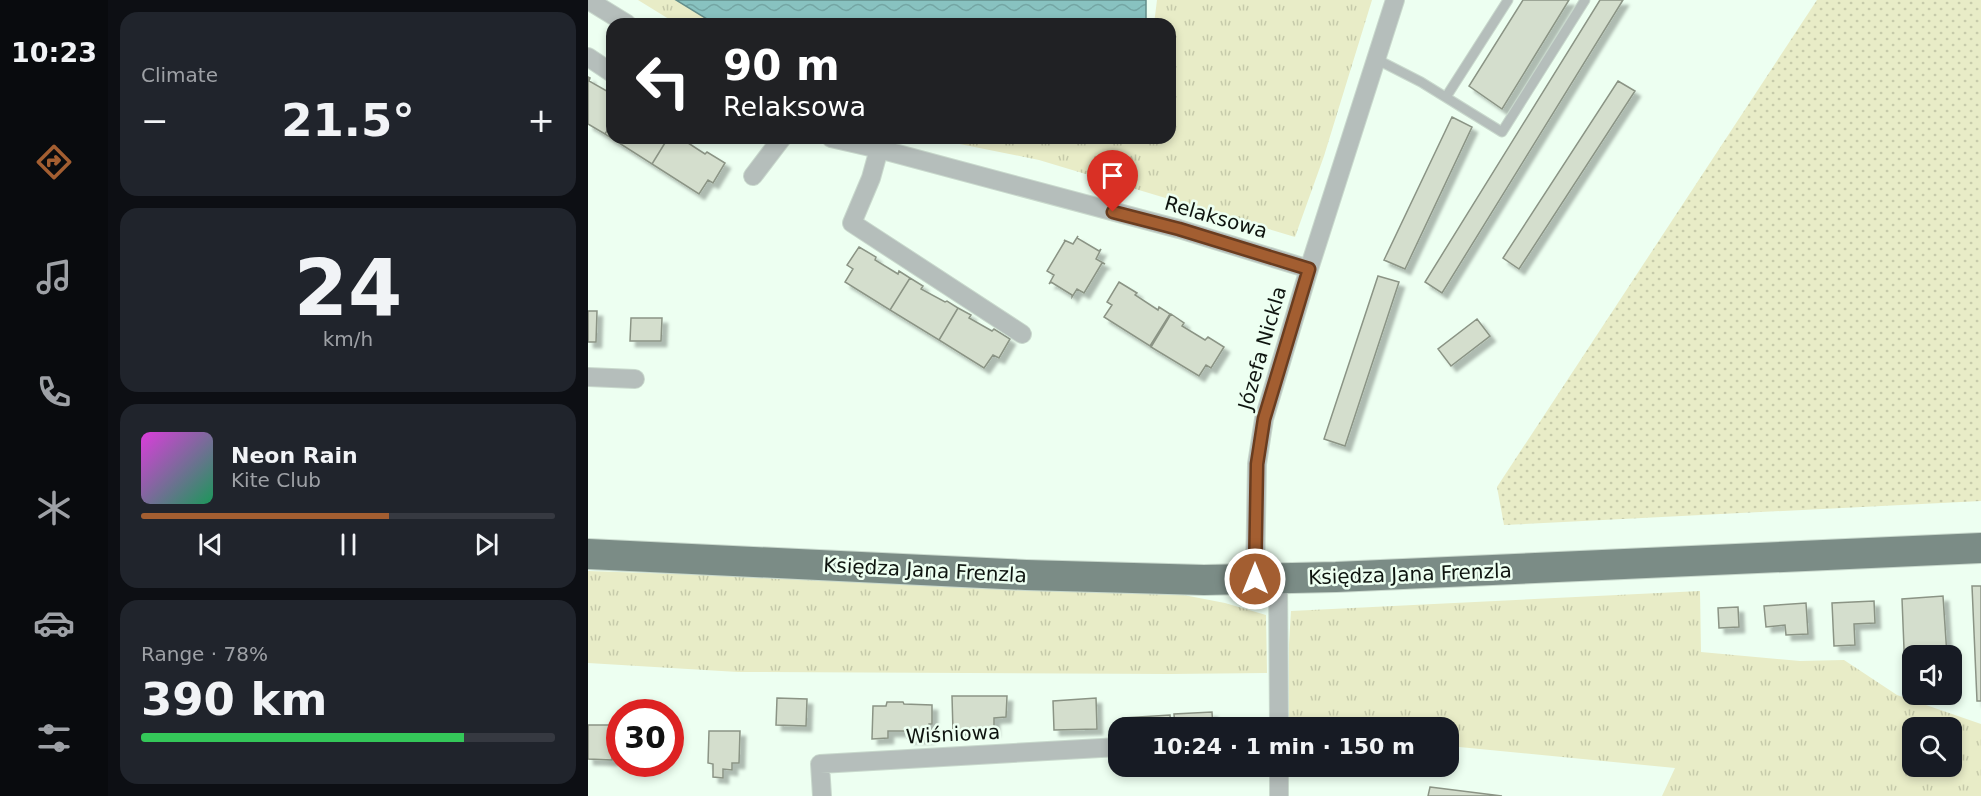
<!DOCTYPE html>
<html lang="en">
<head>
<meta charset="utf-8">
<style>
	body { margin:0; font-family:"DejaVu Sans",sans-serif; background:#20242c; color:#f1f3f6; height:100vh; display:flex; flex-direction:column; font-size:22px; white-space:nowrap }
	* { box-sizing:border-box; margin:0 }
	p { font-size:20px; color:#9ea1a6 }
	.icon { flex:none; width:33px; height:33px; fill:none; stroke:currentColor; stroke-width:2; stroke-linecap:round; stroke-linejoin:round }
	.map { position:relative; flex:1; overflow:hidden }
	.details { display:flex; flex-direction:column; gap:12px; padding:12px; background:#0d0f14; width:480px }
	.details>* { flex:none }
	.guide { position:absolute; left:18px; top:18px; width:570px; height:126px; border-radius:18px; box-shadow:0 3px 9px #0003; background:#202124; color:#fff; overflow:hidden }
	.fabs { position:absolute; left:1314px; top:645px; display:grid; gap:12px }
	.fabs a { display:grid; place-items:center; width:60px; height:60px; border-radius:12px; background:#171b24; box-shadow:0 3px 9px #0003; font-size:30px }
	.speed { position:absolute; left:18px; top:699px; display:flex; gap:12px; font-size:30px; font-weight:700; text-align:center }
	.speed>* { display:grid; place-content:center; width:78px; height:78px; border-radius:50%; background:#171b24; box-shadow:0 3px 9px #0003; line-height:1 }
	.speed .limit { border:9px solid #d22; background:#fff; color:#111 }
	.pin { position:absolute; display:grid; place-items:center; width:51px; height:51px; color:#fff; margin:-62px -26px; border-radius:50% 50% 50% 0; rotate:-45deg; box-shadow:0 0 6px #0007 }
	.pin .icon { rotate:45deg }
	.me { position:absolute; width:66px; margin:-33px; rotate:0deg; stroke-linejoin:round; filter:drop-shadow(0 0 4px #0008) }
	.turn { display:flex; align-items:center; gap:21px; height:126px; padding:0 18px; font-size:27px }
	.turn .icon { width:78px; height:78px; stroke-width:2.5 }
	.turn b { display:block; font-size:42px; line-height:51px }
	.big { font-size:45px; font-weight:600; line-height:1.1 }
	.details .tile { flex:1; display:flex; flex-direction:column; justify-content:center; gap:9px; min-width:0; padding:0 21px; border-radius:18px; background:#20242c }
	.details .dial { align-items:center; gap:0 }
	.dial b { font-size:78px; line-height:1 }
	.song { display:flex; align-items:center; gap:18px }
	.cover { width:72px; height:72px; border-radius:9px; background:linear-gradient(135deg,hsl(300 70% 55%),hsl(150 70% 35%)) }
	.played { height:6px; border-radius:3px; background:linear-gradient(90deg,#a35e31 60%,#363941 60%) }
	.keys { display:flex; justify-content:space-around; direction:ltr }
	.heat { display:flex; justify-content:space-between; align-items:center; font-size:33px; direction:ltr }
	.charge { height:9px; border-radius:4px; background:linear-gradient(90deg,#34c759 78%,#363941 0) }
	.trip { position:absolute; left:520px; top:717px; width:351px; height:60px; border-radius:18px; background:#171b24; box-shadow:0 3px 9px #0003; font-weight:600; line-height:60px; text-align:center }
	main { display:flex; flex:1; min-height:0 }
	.dock { display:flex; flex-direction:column; width:108px; justify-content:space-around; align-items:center; background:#090b0e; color:#9ea1a6 }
	.dock .icon { width:42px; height:42px }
	.dock .on { color:#a35e31 }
	.dock b { font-size:27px; color:#f1f3f6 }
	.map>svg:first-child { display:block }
</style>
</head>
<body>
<main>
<nav class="dock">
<b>10:23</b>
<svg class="icon on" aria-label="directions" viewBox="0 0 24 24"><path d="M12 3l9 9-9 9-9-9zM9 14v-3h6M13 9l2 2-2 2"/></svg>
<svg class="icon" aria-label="music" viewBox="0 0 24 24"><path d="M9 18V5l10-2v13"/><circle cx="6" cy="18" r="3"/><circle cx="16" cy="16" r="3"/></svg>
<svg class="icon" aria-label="phone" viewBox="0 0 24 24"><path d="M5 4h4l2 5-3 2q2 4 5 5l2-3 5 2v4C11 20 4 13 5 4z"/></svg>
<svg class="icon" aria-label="climate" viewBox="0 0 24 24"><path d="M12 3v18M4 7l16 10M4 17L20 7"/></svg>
<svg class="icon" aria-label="car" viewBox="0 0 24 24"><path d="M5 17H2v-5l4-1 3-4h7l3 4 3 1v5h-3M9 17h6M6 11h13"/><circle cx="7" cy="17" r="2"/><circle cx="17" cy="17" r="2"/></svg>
<svg class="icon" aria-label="filters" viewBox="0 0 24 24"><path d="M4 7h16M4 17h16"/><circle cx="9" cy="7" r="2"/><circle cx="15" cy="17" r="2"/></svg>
</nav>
<section class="details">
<div class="tile"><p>Climate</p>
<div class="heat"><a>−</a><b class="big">21.5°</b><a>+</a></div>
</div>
<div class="tile dial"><b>24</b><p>km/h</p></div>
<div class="tile">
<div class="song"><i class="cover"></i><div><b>Neon Rain</b><p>Kite Club</p></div></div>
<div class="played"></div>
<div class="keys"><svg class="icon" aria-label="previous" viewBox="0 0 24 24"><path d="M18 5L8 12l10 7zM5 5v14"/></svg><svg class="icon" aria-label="pause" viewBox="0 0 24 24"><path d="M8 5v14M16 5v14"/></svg><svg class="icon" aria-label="next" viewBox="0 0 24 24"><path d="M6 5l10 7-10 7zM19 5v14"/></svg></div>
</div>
<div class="tile"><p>Range · 78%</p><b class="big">390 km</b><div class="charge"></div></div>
</section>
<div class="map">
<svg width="1393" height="796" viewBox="0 0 1393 796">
	<defs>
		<pattern id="grass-tufts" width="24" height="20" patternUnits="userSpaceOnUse" patternTransform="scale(1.5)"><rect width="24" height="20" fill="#e8ecc7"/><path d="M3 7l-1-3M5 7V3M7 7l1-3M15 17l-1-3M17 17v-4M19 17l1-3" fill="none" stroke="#c6caaa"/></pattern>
		<pattern id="garden-dots" width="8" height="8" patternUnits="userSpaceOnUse" patternTransform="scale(1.5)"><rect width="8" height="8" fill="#e8ecc7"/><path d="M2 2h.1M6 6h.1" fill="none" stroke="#c6caaa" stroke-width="1.8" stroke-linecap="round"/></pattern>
		<pattern id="water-waves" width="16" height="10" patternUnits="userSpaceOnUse" patternTransform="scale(1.5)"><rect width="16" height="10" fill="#88c2c0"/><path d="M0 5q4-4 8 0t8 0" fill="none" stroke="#74a6a4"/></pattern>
		<filter id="shadow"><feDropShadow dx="5.5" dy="5.5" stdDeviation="1.5" flood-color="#0004"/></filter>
	</defs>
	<rect width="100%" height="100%" fill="#edfff1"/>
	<!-- grass -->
	<path fill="url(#grass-tufts)" fill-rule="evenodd" d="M50,0H88L127,24H89Z
		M569,0H784L736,156L707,237L451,160L342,138H582V24H566Z
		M0,571L575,591L637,603L678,615L679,673L581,674L150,672L0,663Z
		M1112,591L1113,652L1212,661L1256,660L1309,695L1393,724V796H1074L1087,768L861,746V728L792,727L775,720L701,727V644L703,611ZM1324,728H1364V766H1324Z"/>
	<!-- garden -->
	<path fill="url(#garden-dots)" d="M1229,0H1393V501L916,525L909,487Z"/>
	<!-- water -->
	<path fill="url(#water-waves)" stroke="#638e8b" stroke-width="1.5" d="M88,0H558V24H127Z"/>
	<!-- building -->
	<path fill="#d4decd" stroke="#8b9485" stroke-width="1.5" filter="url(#shadow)" d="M935,0H981L914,109L881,86Z
		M1012,0H1035L854,293L837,282Z
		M0,77L2,78L1,81L24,94V123L17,134L0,124Z
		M1030,81L1047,91L931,269L915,258Z
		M864,117L884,127L817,269L796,260Z
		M24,123V138H80L64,164L17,134Z
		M80,138H97V141L117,154L119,152L137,163L125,183L120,180L111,194L64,164Z
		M490,236L489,238L511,251L513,249L508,259L517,264L514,263L496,293L489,289L484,297V295L463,282L461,284L466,275L459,271L477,241L476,240L485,244Z
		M271,247L288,257L287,260L310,274L311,271L322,278L302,310L257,282L265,269L259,265Z
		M790,276L811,282L757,446L736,439Z
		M322,278L335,286L333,289L357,302L359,301L370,308L351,340L302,310Z
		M531,282L549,293L547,295L570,310L571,307L582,314L562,346L516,317L524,305L519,302Z
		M370,308L383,315L381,318L404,331L406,329L422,339L411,358L405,355L396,368L351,340Z
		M0,311H9L8,342H0Z
		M583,314L596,323L594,326L617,340L620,337L636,347L623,368L618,365L611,376L563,347Z
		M43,318H74L73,341H42Z
		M889,319L902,336L863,366L850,349Z
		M1384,586H1393V701H1389Z
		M1355,596L1359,656H1324V677L1317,674L1314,599Z
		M1286,601L1287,623L1266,624L1267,645L1246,646L1244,603Z
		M1218,603L1220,634L1198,635L1197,625L1178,627L1176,606Z
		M1150,607L1151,627L1131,628L1130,608Z
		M364,696H419L418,717L406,718V731L365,732Z
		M189,698L219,699L218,726L188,725Z
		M508,698L509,729L466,730L465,701Z
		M299,702H315L316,704L344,705V724H341V738H319L318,731H300V738L284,739L285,706H298Z
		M624,712L625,728H587L586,714Z
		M582,715L583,728H535V718Z
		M0,725H25L24,760L0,759Z
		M121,731H152L151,763H144V770L135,769V778L125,777V764L120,763Z
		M842,787L914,796H840Z"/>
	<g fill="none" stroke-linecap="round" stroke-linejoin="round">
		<!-- service casing -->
		<g stroke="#c9d9cd" stroke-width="11">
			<path id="service" d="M788,59L833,82L914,132L997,0
				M858,97L920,0"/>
		</g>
		<!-- minor casing -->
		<g stroke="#c9d9cd" stroke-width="20">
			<path id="minor" d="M0,0L39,24
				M0,57L24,73
				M243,138L291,149L591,229L721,269
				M291,149L283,178L264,223L434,334
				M165,176L194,138
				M0,377L47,379
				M667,579L669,464L676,419L721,269L807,0
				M690,579L691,728
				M691,766V796
				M234,796L232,764L531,747"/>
		</g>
		<!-- primary casing -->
		<g stroke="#c9d9cd" stroke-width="32">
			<path id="primary" d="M0,554L438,575L616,580L748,577L1393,548"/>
		</g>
		<!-- service -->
		<use href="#service" stroke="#b5bebb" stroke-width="9"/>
		<!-- minor -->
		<use href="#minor" stroke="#b5bebb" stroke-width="18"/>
		<!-- primary -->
		<use href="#primary" stroke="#7b8c86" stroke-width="30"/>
	</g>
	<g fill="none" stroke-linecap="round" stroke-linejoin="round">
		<!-- route casing -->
		<g stroke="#6a3d20" stroke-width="15">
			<path id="route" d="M525,212L591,229L721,269L676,419L669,464L667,579"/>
		</g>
		<!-- route -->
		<use href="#route" stroke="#a35e31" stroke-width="10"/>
	</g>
	<g text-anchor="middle" stroke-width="5" stroke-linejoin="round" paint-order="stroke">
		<!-- street labels -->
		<g font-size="20" fill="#0e140f" stroke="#edfff1">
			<text transform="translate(628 217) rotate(16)" y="7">Relaksowa</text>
			<text transform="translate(674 348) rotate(-74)" y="7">Józefa Nickla</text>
			<text transform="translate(337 570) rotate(3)" y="7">Księdza Jana Frenzla</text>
			<text transform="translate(822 574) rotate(-2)" y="7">Księdza Jana Frenzla</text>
			<text transform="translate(365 734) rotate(-3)" y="7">Wiśniowa</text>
		</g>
	</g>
</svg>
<div class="fabs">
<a><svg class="icon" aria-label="sound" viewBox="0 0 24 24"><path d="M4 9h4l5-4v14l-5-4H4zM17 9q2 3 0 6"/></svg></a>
<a><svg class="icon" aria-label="search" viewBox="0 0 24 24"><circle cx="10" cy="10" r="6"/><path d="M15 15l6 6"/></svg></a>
</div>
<div class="speed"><div class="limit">30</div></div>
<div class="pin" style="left:525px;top:212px;background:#d93025"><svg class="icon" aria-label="arrive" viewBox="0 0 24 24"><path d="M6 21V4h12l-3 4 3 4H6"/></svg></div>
<svg class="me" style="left:667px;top:579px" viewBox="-20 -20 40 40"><circle r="17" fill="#a35e31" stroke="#fff" stroke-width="3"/><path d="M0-11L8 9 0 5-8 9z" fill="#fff"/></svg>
<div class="trip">10:24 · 1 min · 150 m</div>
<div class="guide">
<div class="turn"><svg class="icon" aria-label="left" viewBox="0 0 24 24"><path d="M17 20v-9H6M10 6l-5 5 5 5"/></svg><div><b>90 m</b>Relaksowa</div></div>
</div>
</div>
</main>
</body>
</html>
